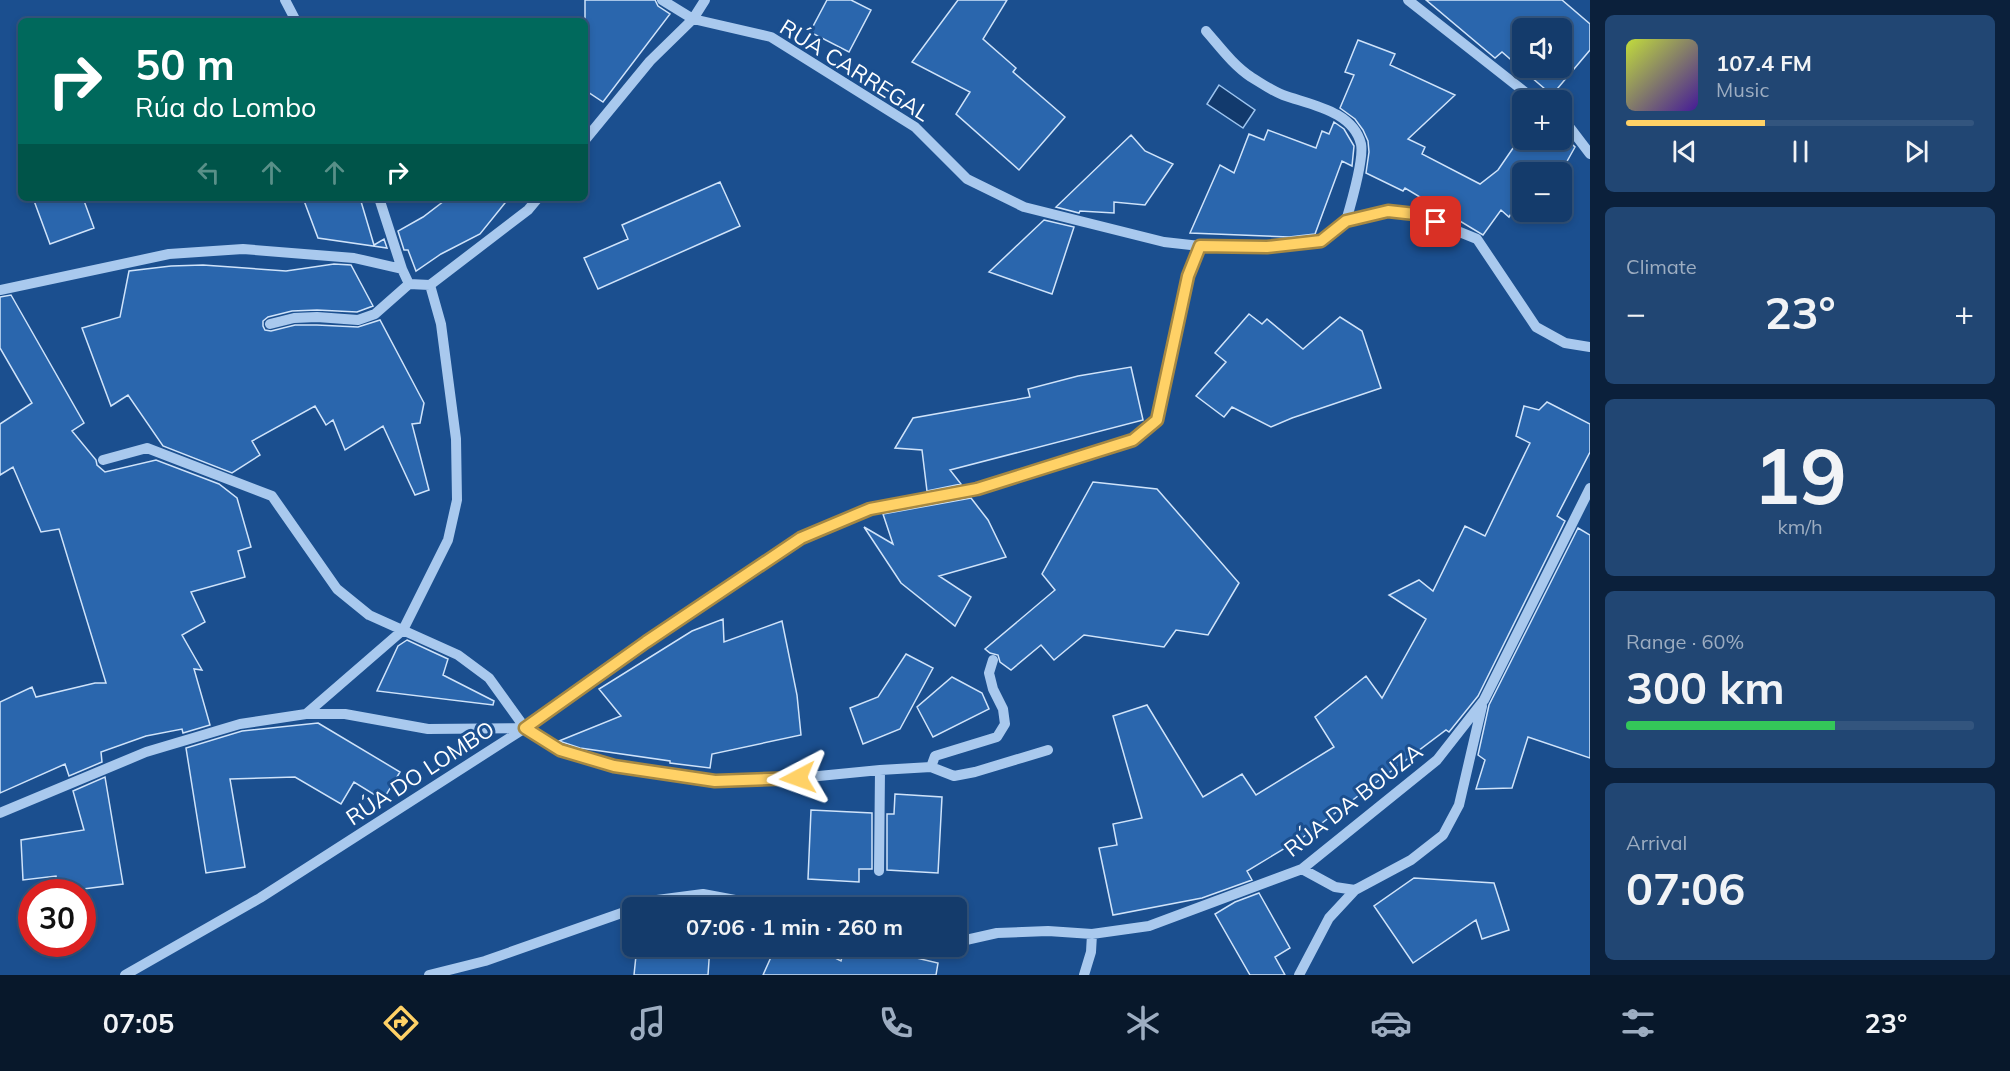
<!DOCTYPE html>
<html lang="en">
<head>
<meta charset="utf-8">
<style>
	body { margin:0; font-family:Mulish,sans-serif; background:#214673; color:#f1f3f6; height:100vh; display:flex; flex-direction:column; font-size:22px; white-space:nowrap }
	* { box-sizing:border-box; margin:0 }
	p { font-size:20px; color:#9dadc1 }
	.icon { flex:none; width:33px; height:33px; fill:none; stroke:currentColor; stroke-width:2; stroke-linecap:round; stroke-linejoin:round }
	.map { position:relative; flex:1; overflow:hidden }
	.side { display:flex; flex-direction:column; gap:15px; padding:15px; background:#0b203b; width:420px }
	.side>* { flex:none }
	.guide { position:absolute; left:18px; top:18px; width:570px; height:183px; border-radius:9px; box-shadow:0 3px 9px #0003,0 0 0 2px #33557e; background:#00695c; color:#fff; overflow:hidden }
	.tools { position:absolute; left:1512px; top:18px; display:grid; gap:12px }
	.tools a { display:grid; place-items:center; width:60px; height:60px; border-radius:9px; background:#143b6b; box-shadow:0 3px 9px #0003,0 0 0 2px #33557e; font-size:30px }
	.speed { position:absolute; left:18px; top:879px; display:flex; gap:12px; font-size:30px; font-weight:700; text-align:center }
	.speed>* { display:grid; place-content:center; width:78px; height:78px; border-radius:50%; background:#143b6b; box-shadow:0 3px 9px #0003,0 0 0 2px #33557e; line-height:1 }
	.speed .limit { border:9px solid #d22; background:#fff; color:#111 }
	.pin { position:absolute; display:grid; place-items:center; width:51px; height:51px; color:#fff; margin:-26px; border-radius:12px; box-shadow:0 3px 9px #0006 }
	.me { position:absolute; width:66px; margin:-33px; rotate:266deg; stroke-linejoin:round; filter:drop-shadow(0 0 4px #0008) }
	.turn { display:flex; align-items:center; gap:21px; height:126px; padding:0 18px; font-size:27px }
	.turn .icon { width:78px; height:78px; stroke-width:2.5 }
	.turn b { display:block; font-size:42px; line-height:51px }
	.lanes { display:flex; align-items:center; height:57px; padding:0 18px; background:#0003; justify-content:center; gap:30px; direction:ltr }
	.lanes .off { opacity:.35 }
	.big { font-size:45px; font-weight:700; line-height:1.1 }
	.side .card { flex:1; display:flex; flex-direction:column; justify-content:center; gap:9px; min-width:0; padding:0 21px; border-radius:9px; background:#214673 }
	.side .dial { align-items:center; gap:0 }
	.dial b { font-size:78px; line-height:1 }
	.song { display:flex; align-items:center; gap:18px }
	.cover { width:72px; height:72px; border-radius:9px; background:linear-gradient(135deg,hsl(70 70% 55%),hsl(260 70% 35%)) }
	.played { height:6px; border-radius:3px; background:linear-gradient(90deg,#ffd166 40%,#33557e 40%) }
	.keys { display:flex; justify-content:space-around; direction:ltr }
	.heat { display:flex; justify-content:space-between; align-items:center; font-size:33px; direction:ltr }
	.charge { height:9px; border-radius:4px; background:linear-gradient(90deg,#34c759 60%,#33557e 0) }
	.trip { position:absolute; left:622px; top:897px; width:345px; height:60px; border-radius:9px; background:#143b6b; box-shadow:0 3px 9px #0003,0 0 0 2px #33557e; font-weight:700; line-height:60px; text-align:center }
	.dock { display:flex; height:96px; justify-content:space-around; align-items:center; background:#08182b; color:#9dadc1 }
	.dock .icon { width:42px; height:42px }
	.dock .active { color:#ffd166 }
	.dock b { font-size:27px; color:#f1f3f6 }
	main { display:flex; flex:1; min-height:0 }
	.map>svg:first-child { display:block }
</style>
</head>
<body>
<main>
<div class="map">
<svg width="1590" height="975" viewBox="0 0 1590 975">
	<rect width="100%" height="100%" fill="#1b4f8f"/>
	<!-- water -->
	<path fill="#123a6d" stroke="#9cc4f0" stroke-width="1.5" d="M1219,85L1255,110L1243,128L1207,104Z"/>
	<!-- building -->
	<path fill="#2a66ad" stroke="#cfe3fa" stroke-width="1.5" fill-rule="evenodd" d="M585,0H655L658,6L670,14L603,102L585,90Z
		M827,0H851L871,10L849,52L810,32Z
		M958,0H1007L983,39L1016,68L1013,72L1065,117L1019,170L956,114L970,92L912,62Z
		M1426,0H1562L1590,24V50L1552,95L1502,52L1495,58ZM1522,28H1562V68H1522Z
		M1358,40L1395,54L1390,65L1455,95L1408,139L1425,147L1422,154L1480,184L1498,170L1522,135V140H1562V135L1575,147L1561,172H1522V197L1509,217L1501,210L1483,235L1405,188L1403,191L1366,173L1369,152L1368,141L1363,130L1355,119L1340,108L1354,75L1345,72Z
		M1334,122L1344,129L1354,146L1352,166L1342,161L1315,234L1289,237L1190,233L1220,165L1234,173L1249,134L1264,140L1268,130L1316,148L1322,131L1329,134Z
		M1131,135L1145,151L1173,164L1145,205L1114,202V213L1080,211L1079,213L1056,207Z
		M720,182L740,226L598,289L584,258L628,239L622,225Z
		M33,198H83L94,228L50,244Z
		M303,198H360L374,245L384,239L387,248L318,238Z
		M448,198H509L480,234L441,254L416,271L408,250H404L398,231L423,217Z
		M1044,220L1074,227L1052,294L989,272Z
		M334,264L351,265L373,306L357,312L317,310L292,311L268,317L263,321V326L265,330L271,331L295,325H317L358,327L380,320L424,403L420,423L412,424L429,490L415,495L383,426L345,450L333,420L326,425L315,406L252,441L260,455L232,473L163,446L128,395L111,406L82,328L120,317L129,271L171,266L203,265L286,271Z
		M11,295L84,423L72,431L96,460L97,465L105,472L156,460L219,484L237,498L251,547L238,551L245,577L191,592L205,622L182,635L202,670L194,669L210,725L183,733L182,729L146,736L101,752L102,762L69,776L65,764L0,793V702L32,687L36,697L95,683H106L59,529L41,532L13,467L0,475V424L32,403L0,348V297Z
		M1249,314L1262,324L1267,319L1303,349L1340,317L1362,331L1381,388L1292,418L1271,427L1232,407L1224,417L1196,396L1226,362L1215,353Z
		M1131,367L1143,420L950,470L961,484L927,491L922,450L895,448L913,418L1030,397L1028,389L1078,376Z
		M1547,402L1590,424V452L1557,516L1565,521L1478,696L1449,732L1446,730L1302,838L1247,871L1252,880L1202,898L1113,915L1099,848L1117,845L1113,824L1142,818L1113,716L1147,705L1203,797L1242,774L1256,795L1334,747L1315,717L1366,676L1382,698L1426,619L1389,595L1419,580L1433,591L1465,526L1485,536L1530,443L1516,436L1524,406L1539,410Z
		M1093,482L1157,489L1239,583L1208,635L1176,630L1164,647L1084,635L1054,660L1041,645L1011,670L1000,662L998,655L990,653L985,649L1055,590L1042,574Z
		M971,498L988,520L1006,557L939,576L971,597L955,626L901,583L864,527L893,544L883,514Z
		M1578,528L1590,535V758L1528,737L1512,788L1476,789L1485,760L1478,755L1489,705Z
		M723,619L724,642L782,621L797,695L801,735L712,754L710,768L670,763V761L580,748L559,741L621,716L599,689L692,631Z
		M407,640L448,659L443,675L494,701L493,705L377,691L398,646Z
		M906,654L933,668L900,729L863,744L850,708L878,697Z
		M952,677L982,693L989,709L933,737L917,707Z
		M318,723L400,772L383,800L354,782L341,804L295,777L230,779L245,867L206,873L186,748L242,731Z
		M105,777L123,884L59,892L56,876L23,880L21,840L84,830L73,791Z
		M895,794L942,797L938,873L887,870V814H894Z
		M811,810L872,813V869H859V882L808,879Z
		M1414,878L1494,883L1509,930L1482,939L1476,920L1413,963L1374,906Z
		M1259,893L1290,948L1275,957L1285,975H1250L1215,914L1235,902Z
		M637,946H710L708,975H634Z
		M776,946H811L841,961L845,946H865L938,963L936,975H763Z"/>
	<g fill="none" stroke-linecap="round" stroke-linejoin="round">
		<!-- minor -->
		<path stroke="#a9c9ee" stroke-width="10" d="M285,0L296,21
			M662,0L693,19L771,37L915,127L967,179L1024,207L1164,242L1200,246L1267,247L1321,241L1346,221L1388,211L1415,214L1477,239L1536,327L1565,343L1590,347
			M1408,0L1535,100
			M1206,31C1220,47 1233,65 1251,77C1261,83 1272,91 1283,95C1311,105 1353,111 1361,144C1364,159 1351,204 1346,221
			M1562,121L1571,129L1590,154
			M585,140L650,61L693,19L705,0
			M379,198L402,269
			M430,285L528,210L538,198
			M0,290L169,254L243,249L354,258L402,269L409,284L430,285
			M270,324L294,318L317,317L358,320L375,314L409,284
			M103,460L147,448L272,496L337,589L369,615L458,655L489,678L525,728L559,750L614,766L715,781L778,780L880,770L931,767
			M993,660L989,673L993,689L1003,709L1005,724L997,737L935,756L931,767L954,776L975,772L1048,750
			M306,714H345L428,729L525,728
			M0,813L146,752L240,724L306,714L403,630L448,540L457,500L456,439L441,324L430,285
			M1302,869L1335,887L1355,890
			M879,871L880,770
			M636,908L657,900L703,894L778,908
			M957,942L997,933L1048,931L1092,934L1149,926L1302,869L1437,760L1484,700L1590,488
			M125,975L260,898L525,728L646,642L801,538L870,509L977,489L1133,440L1157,420L1188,276L1200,246
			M429,975L485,961L633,909
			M1084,975L1091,952L1092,934
			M1299,975L1329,918L1355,890L1411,860L1443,835L1459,805L1482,706"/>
	</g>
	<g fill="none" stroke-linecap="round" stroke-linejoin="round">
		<!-- route casing -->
		<g stroke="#a68842" stroke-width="15">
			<path id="route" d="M798,778L715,781L614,766L560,750L525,728L646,642L801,538L870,509L977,489L1133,440L1157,420L1188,276L1200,246L1267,247L1321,241L1346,221L1388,211L1415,214L1436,222"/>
		</g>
		<!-- route -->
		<use href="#route" stroke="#ffd166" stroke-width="10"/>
	</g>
	<g text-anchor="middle" stroke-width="6" stroke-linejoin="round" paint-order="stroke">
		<!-- street labels -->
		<g font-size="22" fill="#fff" stroke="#1b4f8f">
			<text transform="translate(855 70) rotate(32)" y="8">RÚA CARREGAL</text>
			<text transform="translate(420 773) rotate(-33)" y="8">RÚA DO LOMBO</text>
			<text transform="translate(1353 800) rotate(-38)" y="8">RÚA DA BOUZA</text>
		</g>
	</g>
</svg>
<div class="tools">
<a><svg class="icon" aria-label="sound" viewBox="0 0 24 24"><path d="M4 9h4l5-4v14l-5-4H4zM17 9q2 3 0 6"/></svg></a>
<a>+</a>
<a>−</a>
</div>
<div class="speed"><div class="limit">30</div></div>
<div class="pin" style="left:1436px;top:222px;background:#d93025"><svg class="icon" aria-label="arrive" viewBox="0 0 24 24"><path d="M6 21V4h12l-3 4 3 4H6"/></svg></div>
<svg class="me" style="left:798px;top:778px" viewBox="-20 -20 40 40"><path d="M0-17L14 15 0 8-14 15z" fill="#ffd166" stroke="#fff" stroke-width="4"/></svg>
<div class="trip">07:06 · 1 min · 260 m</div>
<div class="guide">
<div class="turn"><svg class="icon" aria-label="right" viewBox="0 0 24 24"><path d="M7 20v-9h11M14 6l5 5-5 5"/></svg><div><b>50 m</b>Rúa do Lombo</div></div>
<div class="lanes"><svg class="icon off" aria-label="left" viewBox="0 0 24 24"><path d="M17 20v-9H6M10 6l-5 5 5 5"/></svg><svg class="icon off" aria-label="ahead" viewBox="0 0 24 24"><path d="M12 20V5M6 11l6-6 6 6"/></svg><svg class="icon off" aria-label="ahead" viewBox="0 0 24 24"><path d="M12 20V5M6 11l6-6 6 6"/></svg><svg class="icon" aria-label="right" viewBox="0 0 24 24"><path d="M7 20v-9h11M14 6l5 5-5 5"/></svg></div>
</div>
</div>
<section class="side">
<div class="card">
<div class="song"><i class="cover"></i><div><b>107.4 FM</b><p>Music</p></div></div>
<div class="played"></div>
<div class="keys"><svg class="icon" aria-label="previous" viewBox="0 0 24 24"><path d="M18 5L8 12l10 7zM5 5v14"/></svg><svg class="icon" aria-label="pause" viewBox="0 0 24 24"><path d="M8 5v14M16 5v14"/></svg><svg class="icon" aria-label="next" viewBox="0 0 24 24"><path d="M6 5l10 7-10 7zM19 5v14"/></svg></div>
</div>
<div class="card"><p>Climate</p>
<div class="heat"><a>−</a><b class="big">23°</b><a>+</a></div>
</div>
<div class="card dial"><b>19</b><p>km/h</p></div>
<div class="card"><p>Range · 60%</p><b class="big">300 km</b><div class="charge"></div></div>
<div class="card"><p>Arrival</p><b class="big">07:06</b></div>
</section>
</main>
<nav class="dock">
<b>07:05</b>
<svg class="icon active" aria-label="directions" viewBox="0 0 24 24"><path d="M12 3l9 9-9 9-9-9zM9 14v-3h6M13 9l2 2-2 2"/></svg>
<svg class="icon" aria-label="music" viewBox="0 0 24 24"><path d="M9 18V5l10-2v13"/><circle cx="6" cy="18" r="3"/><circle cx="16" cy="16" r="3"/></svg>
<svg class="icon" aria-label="phone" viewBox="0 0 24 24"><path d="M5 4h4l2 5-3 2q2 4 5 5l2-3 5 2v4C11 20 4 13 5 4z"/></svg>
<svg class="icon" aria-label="climate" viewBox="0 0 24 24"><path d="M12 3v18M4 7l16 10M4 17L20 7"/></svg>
<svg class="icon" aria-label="car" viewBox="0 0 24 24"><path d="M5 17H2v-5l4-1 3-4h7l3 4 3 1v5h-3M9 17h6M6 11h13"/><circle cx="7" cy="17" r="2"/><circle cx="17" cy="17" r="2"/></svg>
<svg class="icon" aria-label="filters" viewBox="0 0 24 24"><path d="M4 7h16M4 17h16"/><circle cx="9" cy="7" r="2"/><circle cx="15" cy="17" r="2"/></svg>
<b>23°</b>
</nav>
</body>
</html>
